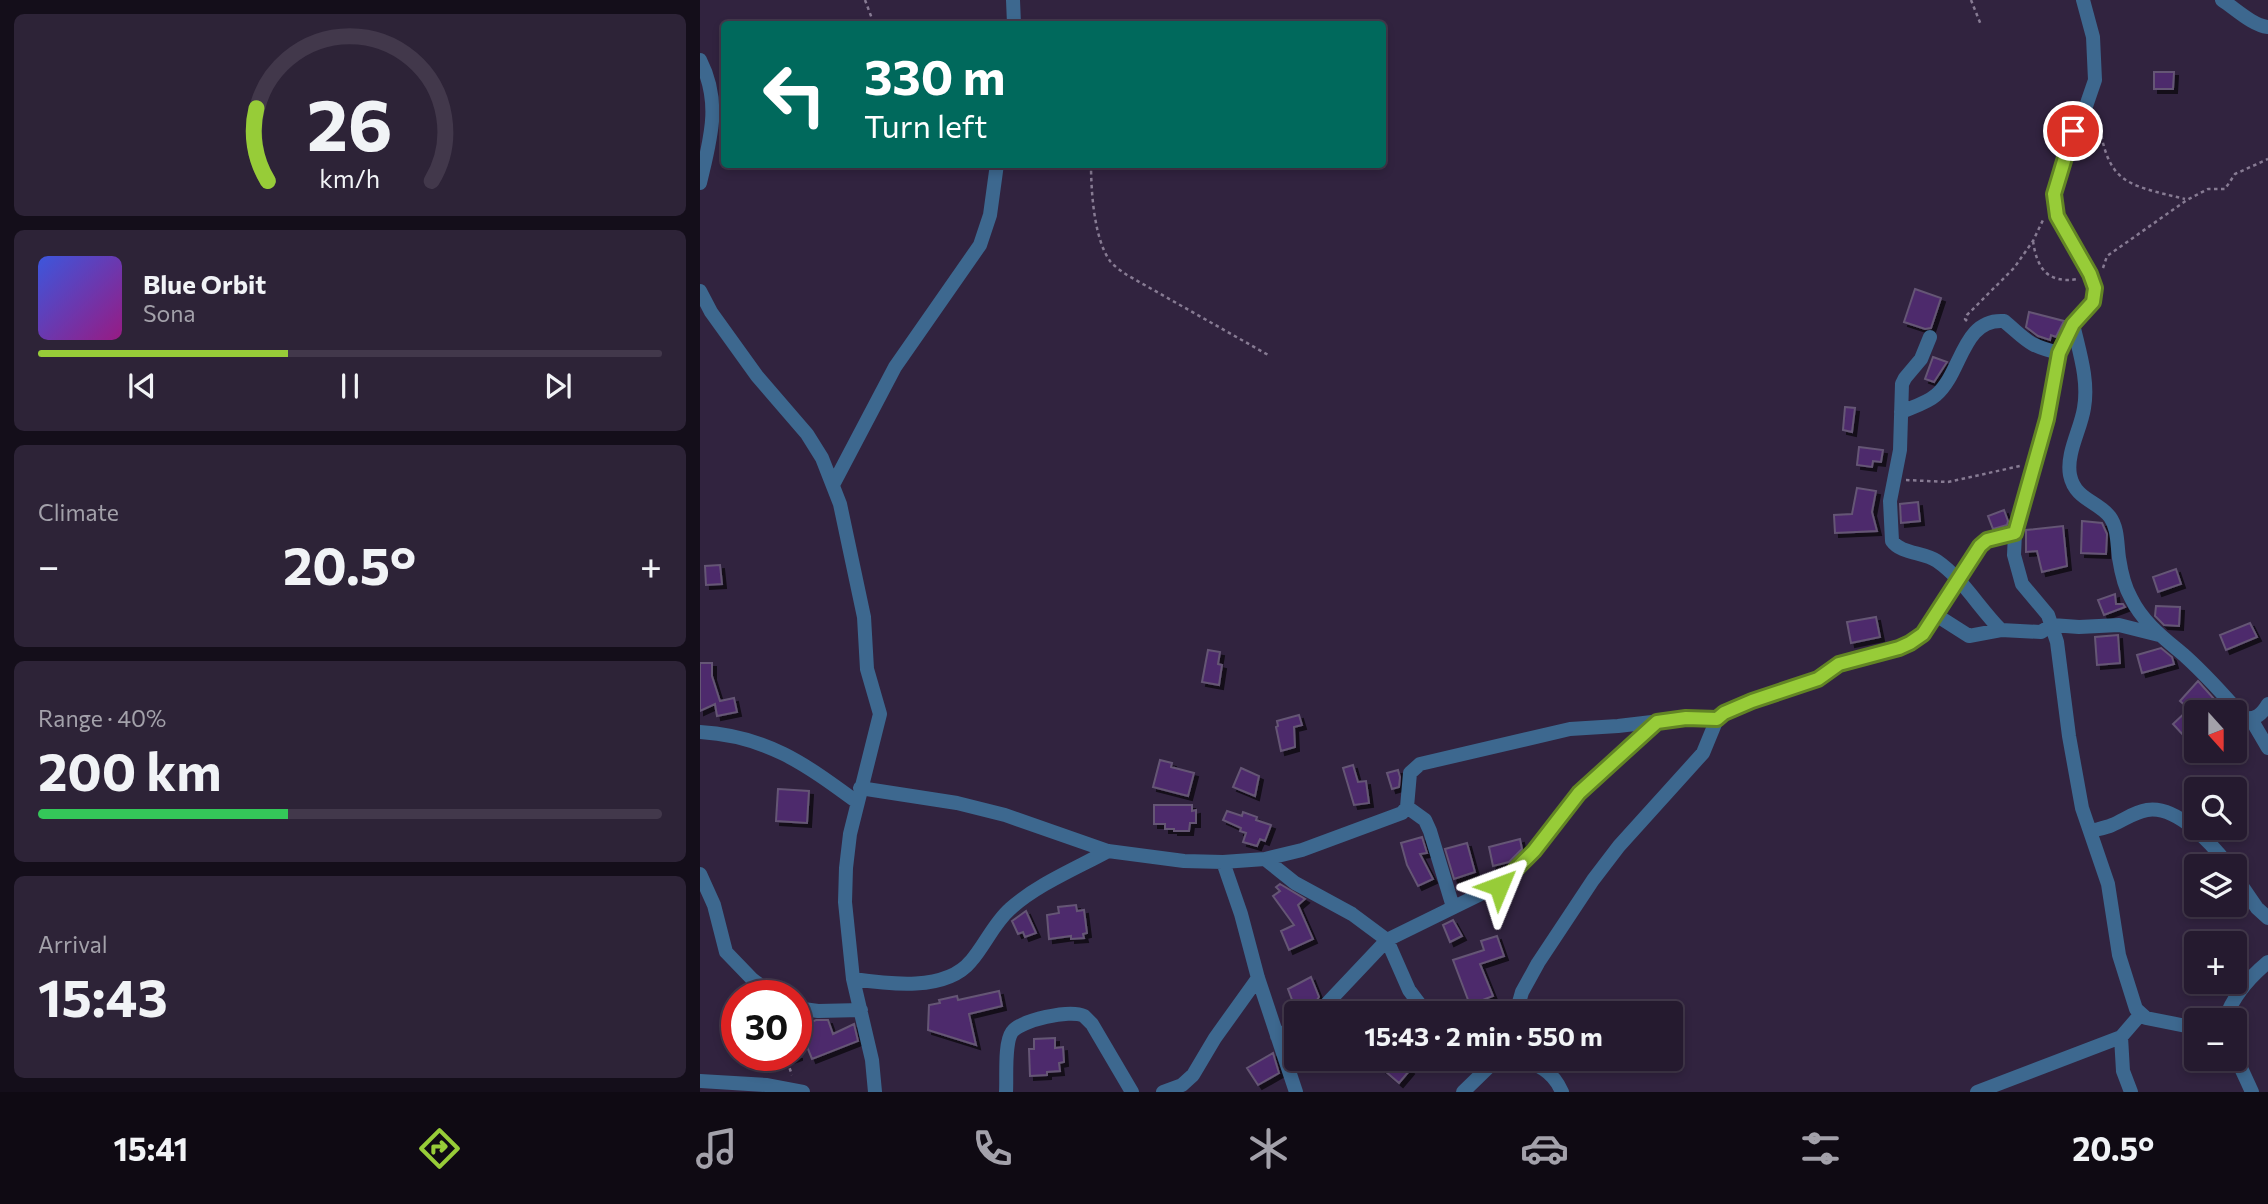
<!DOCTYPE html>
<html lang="en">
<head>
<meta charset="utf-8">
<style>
	body { margin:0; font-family:Commissioner,sans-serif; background:#2d2337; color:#f1f3f6; height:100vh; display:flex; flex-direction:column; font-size:26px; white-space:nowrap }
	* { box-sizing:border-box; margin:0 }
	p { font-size:23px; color:#a3a1aa }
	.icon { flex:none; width:38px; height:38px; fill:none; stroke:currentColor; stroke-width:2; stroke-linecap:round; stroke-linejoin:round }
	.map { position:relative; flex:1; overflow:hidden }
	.sheet { display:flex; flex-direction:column; gap:14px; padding:14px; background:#140e1a; width:700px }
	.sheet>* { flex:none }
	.guide { position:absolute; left:21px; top:21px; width:665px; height:147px; border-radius:7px; box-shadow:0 4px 10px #0003,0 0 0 2px #42384b; background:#00695c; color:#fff; overflow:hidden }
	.needle { width:46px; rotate:159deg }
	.controls { position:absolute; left:1484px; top:700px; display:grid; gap:14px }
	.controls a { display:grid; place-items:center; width:63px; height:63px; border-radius:7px; background:#251a2f; box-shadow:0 4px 10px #0003,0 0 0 2px #42384b; font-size:35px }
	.speed { position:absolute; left:21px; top:980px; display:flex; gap:14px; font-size:35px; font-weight:700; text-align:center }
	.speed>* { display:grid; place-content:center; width:91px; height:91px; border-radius:50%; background:#251a2f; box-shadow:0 4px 10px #0003,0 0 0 2px #42384b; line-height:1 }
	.speed .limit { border:10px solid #d22; background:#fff; color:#111 }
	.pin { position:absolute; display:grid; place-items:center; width:60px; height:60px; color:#fff; margin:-30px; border:4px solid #fff; border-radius:50%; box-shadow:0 2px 7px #0007 }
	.me { position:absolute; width:77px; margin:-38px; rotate:46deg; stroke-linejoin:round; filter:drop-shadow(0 0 5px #0008) }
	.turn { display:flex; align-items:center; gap:24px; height:147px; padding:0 28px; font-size:32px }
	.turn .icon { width:91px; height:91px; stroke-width:2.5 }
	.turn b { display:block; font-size:49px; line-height:60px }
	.big { font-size:52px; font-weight:700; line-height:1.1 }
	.sheet .card { flex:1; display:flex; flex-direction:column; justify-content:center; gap:10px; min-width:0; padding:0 24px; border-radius:10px; background:#2d2337 }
	.sheet .dial { align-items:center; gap:0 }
	.dial svg { height:182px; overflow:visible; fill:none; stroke:#42384b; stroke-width:7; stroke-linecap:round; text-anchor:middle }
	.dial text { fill:#f1f3f6; stroke:none }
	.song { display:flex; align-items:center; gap:21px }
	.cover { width:84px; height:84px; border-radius:10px; background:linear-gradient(135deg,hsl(230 70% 55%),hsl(310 70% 35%)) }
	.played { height:7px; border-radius:4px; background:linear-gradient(90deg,#97cc38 40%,#42384b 40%) }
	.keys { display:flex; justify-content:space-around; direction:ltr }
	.heat { display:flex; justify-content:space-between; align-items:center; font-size:38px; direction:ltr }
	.charge { height:10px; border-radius:5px; background:linear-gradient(90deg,#34c759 40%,#42384b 0) }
	.trip { position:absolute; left:584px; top:1001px; width:399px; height:70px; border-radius:7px; background:#251a2f; box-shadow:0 4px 10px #0003,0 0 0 2px #42384b; font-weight:700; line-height:70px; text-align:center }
	.menu { display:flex; height:112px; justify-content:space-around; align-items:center; background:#0f0a13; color:#a3a1aa }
	.menu .icon { width:49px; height:49px }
	.menu .active { color:#97cc38 }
	.menu b { font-size:32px; color:#f1f3f6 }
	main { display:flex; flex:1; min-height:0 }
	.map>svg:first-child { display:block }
</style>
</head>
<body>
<main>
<section class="sheet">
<div class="card dial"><svg viewBox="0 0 100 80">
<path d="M14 69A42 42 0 1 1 86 69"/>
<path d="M14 69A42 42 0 0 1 9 37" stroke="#97cc38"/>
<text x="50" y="56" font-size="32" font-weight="700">26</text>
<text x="50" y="72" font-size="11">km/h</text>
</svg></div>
<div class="card">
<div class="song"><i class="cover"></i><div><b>Blue Orbit</b><p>Sona</p></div></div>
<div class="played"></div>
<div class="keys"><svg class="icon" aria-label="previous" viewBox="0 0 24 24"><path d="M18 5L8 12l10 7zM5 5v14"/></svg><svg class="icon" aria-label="pause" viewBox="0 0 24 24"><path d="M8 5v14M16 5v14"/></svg><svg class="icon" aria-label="next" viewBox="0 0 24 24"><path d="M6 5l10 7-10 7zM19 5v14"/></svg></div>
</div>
<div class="card"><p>Climate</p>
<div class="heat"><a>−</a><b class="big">20.5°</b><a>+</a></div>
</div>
<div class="card"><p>Range · 40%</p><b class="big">200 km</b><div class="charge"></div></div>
<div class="card"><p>Arrival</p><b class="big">15:43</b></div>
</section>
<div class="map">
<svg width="1568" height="1092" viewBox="0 0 1568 1092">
	<defs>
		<filter id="shadow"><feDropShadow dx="4" dy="4" stdDeviation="0" flood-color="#0009"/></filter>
	</defs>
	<rect width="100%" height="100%" fill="#31233f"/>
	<!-- building -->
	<path fill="#4e296c" stroke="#655675" stroke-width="2" filter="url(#shadow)" d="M1454,72H1474L1473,89H1454Z
		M1215,289L1241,298L1231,328L1225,329L1204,322Z
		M1329,312L1364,321L1356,337L1351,335L1350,340L1338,336L1326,327Z
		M1233,357L1247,362L1234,382L1225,379Z
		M1145,407L1155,408L1152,432L1143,430Z
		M1159,447L1183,450L1181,462L1173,461L1172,467L1157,465Z
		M1157,488L1176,491L1172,512L1177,531L1135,533L1134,515L1152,514Z
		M1218,502L1220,521L1201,523L1200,504Z
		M1304,510L1308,521L1307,525L1293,529L1288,516Z
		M1382,521L1402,523L1407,534L1406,554L1381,553Z
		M1363,526L1367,566L1342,572L1337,551L1326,552V530Z
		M20,565L22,584L6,585L5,566Z
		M1476,569L1481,584L1458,592L1453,577Z
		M1415,594L1416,604H1423L1425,607L1404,615L1398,600Z
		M1456,606L1480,607L1479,626L1464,625L1455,616Z
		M1176,617L1180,637L1151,643L1147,622Z
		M1550,623L1557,637L1526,650L1520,635Z
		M1418,635L1420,663L1397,665L1395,637Z
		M1461,648L1472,657L1474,664L1442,673L1437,655Z
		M508,650L520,652L518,664L522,665L519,685L502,682Z
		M0,663H12V676L20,701L34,698L37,712L17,716L15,704L0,711Z
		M1498,681L1515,700L1504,712H1496V749L1473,724L1489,709L1480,701Z
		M599,715L602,725L594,727L595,747L581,751L576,727L578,726L577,721Z
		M460,760L472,763L471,767L494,773L488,796L453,787Z
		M653,765L658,782L666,781L669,803L654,805L643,768Z
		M541,768L559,776L555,796L533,787Z
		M698,770L700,777L699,787L692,789L687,773Z
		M78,789L109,791L107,823L76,821Z
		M454,805H492V811L496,810V823H490L489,831H474V829H465V824H454Z
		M527,811L542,816L543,812L557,817L556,820L571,825L565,841L560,839L557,846L543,842L546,833L540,831L541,828L523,820Z
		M722,837L727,853L720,854L733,879L718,886L707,865L701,843Z
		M820,839L822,849L809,862L793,866L789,847Z
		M767,843L775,872L754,879L745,849Z
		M580,884L605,899L598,905L613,939L589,950L581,931L594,925L573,896L580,891L576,887Z
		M376,905L377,911L384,910L387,933L383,934L384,938L371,939V936L349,939L347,915L359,913L358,907Z
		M326,911L336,933L325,937L323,932L318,934L312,921Z
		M753,920L762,936L750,942L743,925Z
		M797,936L804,956L780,964L793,996L770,1005L753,960L784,950L781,941Z
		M611,977L619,997L609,1012L597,1013L588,989Z
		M299,991L302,1006L269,1014L276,1045L228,1030L229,1005L240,1003L239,1000L257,996L258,1000Z
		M116,1020H128L133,1034L154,1024L158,1041L112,1059L99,1027Z
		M355,1038V1048L363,1047L364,1062L359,1063L360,1071L347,1072V1075L330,1076L329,1049H334V1039Z
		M573,1053L579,1073L558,1085L547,1068Z
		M61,1055H98V1056L65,1068Z
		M671,1059H698L710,1070L699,1083Z"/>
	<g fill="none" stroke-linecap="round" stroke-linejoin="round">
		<!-- path -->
		<path stroke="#877b93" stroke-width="2.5" stroke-dasharray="3.5 3.5" stroke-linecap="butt" d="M165,0L174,24
			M1271,0L1281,25
			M1398,115C1407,184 1424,184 1485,199
			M391,164C391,191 394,239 410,261C414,266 421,271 427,275L570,356
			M1333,241C1337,269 1348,284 1378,279
			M1403,268L1407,256L1487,200L1508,189H1525L1535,174L1568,159
			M1267,321L1265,319L1267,315L1314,268L1333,241L1343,220
			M1206,480L1248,482L1320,466
			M781,1013L806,1004
			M85,1055L92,1075"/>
		<!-- minor -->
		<path stroke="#3d688f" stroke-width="14" d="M313,0L314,24
			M1383,0L1393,37L1395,80L1384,112L1373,131L1354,194L1357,216L1390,274L1395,288L1393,302L1373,324L1359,353L1352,398L1341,440L1315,533L1314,555L1322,584L1348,615L1357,642L1369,736L1382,808L1408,884L1419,955L1436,1009L1446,1018L1496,1028
			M1522,0C1536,9 1552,25 1568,27
			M0,60C22,103 10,140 0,183
			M0,291L11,312L57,376L107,434L122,458L140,504L164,617L167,669L180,714L150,834L146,868L145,902L153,979L172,1060L175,1092
			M1373,324C1379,351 1389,380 1384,408C1381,429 1366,453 1370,475C1375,500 1398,501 1410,517C1418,528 1417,544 1419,558C1421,571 1424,586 1431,598C1443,623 1465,639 1485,656C1506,675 1525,696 1544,718C1556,720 1562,714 1568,704
			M1230,337L1221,359L1205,378L1202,384L1200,450L1190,501L1192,541C1201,554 1224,552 1237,561C1263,579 1279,608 1301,630
			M1201,412C1213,407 1227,403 1236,395C1262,373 1262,318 1304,321C1328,341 1327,345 1359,353
			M134,483L195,367L280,245L290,215L297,164
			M1236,615L1269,636L1301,630L1341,632L1352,625L1379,627L1419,625L1459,635
			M1551,719L1568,748
			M0,732C67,736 105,764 157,802
			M160,788L257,803L305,815L408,851L484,861L523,862L565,859L602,850L702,813L707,807L710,773L720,764L870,729L918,726L986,718L1017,719
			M707,807L725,820L730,831L753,907
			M1391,831C1398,829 1405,828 1412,825C1424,820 1434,812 1447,810C1477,805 1512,844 1529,866
			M565,859L595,883L652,914L687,940L709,990L721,1006L731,1013
			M523,862L541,914L558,978L596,1092
			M0,874L14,905L26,952L53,980L75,996
			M1535,876L1557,908L1568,918
			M153,979C188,984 246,992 271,961C285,945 294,923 310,909C336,885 377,868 408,851
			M96,1008L118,1011L161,1010
			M618,1013L687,940L799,885L834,851L879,793L955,723
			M816,1013L822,992L838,963L893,880L919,846L1003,753L1017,719L1033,709L1052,701L1118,679L1139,664L1199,648L1217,639L1236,615L1280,546L1287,540L1315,533
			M1525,1020C1532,998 1550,977 1568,962
			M577,1036L597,1026
			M1421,1037L1423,1071L1431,1092
			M1535,1055L1552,1092
			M816,1059C838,1064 853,1071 862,1092
			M0,1081L66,1085L103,1092
			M306,1092C307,1078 304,1043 312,1032C321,1020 370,1009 384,1016C385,1017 391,1023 392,1024L432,1092
			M463,1092L482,1085L493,1075L515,1038L558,978
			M763,1092L797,1059
			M1277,1092L1421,1037L1440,1015"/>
	</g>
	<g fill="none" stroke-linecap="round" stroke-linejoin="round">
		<!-- route casing -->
		<g stroke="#628524" stroke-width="18">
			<path id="route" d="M799,886L834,851L879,793L957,722L986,718L1017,719L1024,713L1052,701L1118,679L1139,664L1199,648L1210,643L1223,634L1280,546L1287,540L1315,533L1347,419L1359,353L1373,324L1393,302L1395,288L1390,274L1357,216L1354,194L1373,131"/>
		</g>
		<!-- route -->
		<use href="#route" stroke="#97cc38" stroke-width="12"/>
	</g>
</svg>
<div class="controls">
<a><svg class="needle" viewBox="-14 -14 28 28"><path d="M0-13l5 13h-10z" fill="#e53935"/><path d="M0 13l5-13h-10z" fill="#a3a1aa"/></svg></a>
<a><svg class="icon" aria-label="search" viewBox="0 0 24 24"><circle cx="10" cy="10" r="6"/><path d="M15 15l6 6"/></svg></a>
<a><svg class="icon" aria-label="layers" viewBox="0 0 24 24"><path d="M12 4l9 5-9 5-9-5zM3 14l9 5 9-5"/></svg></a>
<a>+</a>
<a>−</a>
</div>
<div class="speed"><div class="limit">30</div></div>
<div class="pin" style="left:1373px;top:131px;background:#d93025"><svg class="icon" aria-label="arrive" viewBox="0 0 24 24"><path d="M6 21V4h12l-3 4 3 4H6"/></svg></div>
<svg class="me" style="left:799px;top:886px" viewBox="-20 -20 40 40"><path d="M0-17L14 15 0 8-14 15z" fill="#97cc38" stroke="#fff" stroke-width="4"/></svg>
<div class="trip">15:43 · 2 min · 550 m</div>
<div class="guide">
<div class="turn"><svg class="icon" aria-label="left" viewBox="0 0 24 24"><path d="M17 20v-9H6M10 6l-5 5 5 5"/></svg><div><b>330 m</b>Turn left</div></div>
</div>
</div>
</main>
<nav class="menu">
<b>15:41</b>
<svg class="icon active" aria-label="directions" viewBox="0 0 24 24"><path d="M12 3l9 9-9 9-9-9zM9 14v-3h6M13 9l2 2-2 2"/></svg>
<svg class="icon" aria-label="music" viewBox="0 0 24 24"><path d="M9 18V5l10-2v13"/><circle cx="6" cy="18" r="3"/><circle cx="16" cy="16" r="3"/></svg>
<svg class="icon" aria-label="phone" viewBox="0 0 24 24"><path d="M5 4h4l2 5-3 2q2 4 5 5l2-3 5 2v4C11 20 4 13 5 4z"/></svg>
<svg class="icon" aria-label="climate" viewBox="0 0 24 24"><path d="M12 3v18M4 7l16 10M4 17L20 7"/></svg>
<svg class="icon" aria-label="car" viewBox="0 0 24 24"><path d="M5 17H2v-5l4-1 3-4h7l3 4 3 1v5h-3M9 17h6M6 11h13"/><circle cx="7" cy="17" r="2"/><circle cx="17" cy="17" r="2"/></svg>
<svg class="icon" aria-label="filters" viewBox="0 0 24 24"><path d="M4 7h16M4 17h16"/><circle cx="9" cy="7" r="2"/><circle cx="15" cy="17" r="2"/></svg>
<b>20.5°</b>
</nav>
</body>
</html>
